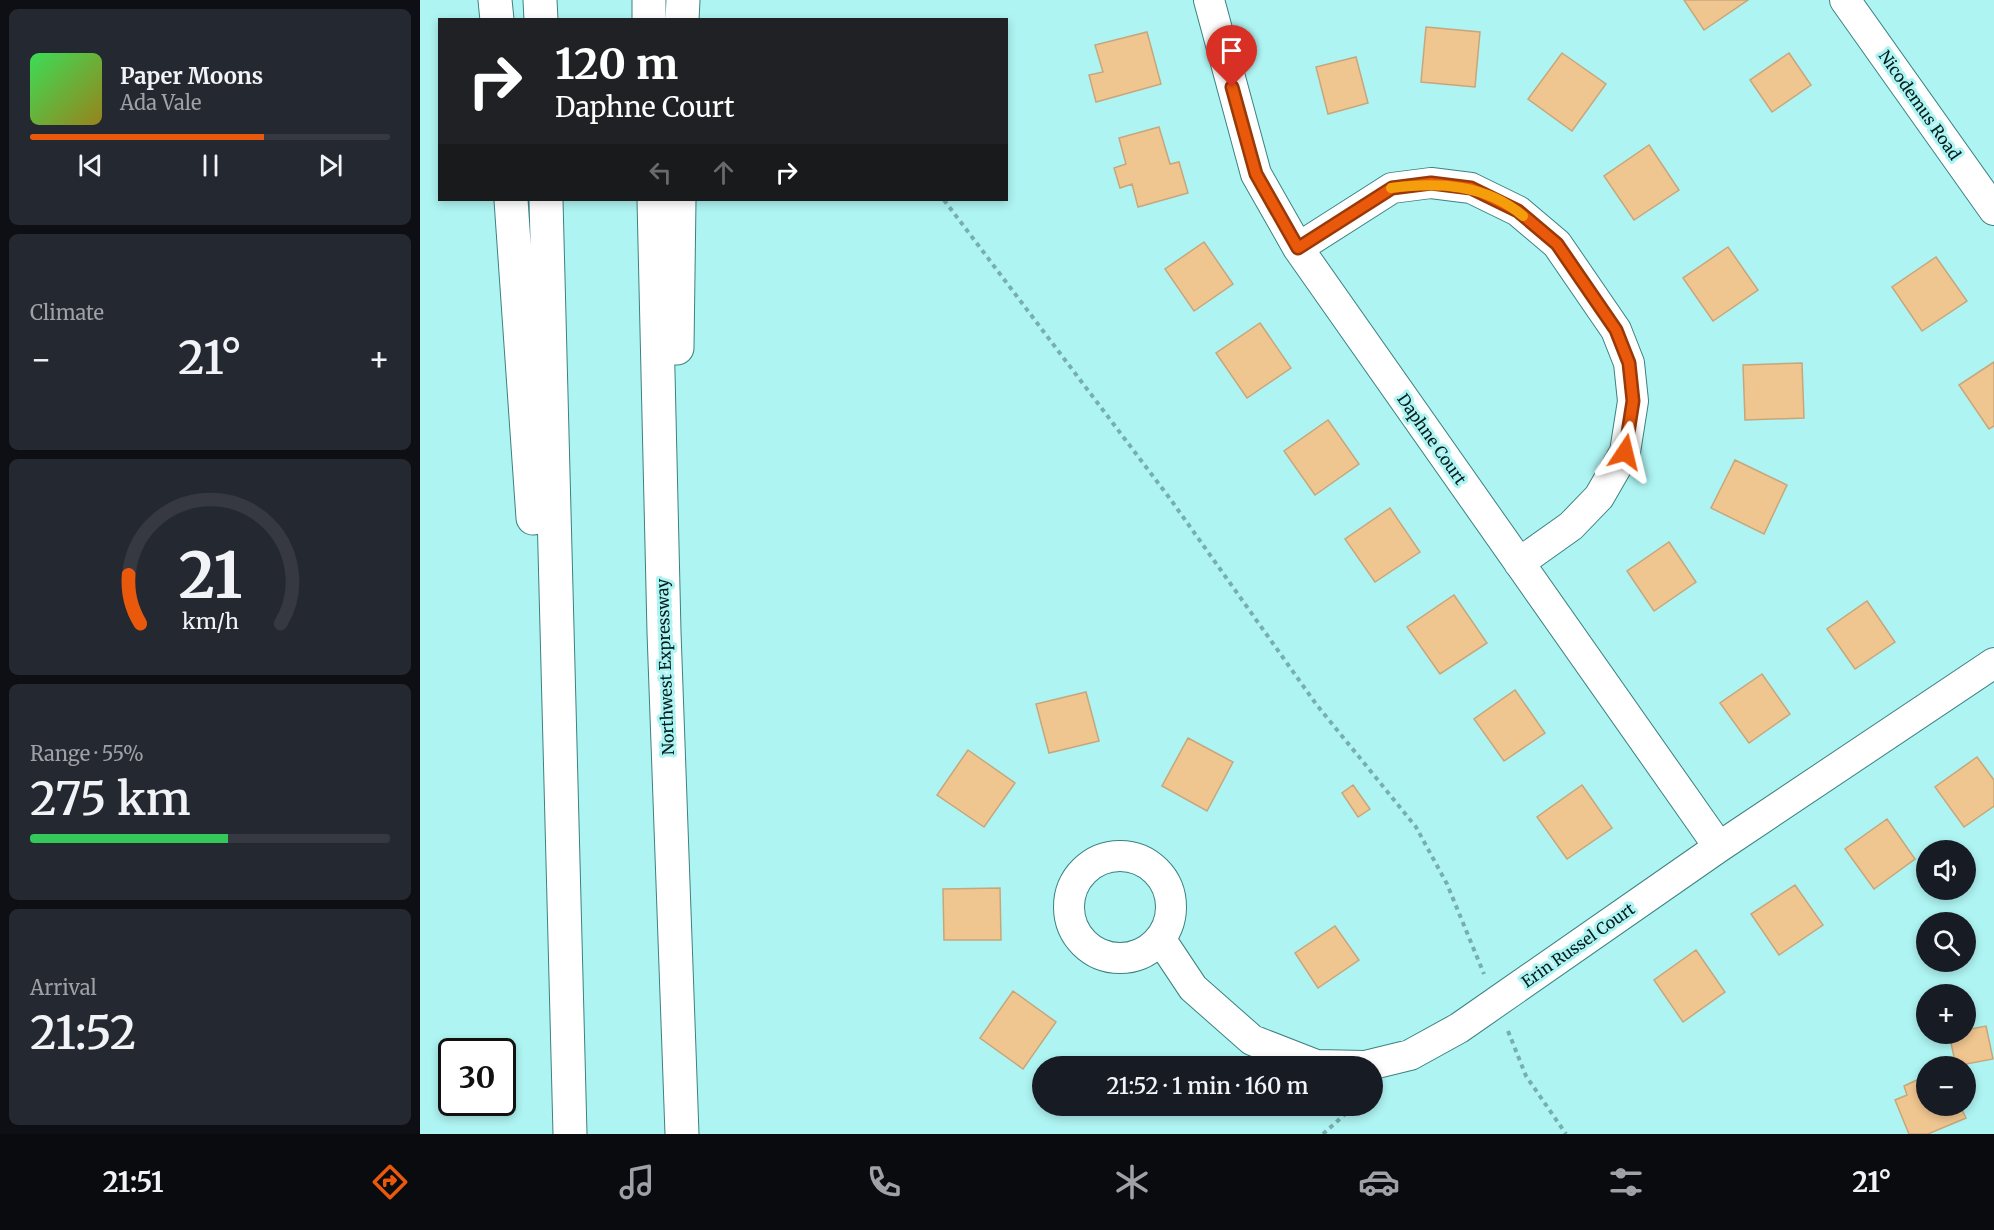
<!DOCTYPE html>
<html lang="en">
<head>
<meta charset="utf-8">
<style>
	body { margin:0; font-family:Merriweather,serif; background:#242831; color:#f1f3f6; height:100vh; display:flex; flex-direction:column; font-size:22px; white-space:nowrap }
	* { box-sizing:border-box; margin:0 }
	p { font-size:20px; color:#9ea1a6 }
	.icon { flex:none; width:33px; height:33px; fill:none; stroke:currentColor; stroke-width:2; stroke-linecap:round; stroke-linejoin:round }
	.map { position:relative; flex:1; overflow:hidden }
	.details { display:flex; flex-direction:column; gap:9px; padding:9px; background:#0d0f14; width:420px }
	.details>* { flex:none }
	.guide { position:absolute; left:18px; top:18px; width:570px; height:183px; border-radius:0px; box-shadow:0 3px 9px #0003; background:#202124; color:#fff; overflow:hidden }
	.buttons { position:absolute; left:1496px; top:840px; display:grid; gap:12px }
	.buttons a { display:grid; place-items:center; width:60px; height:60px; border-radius:50%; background:#171b24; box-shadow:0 3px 9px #0003; font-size:30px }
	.speed { position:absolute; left:18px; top:1038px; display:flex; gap:12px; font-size:30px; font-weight:700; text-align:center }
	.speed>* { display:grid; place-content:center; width:78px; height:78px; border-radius:50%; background:#171b24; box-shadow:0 3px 9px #0003; line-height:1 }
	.speed .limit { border:3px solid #111; border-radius:9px; background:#fff; color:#111 }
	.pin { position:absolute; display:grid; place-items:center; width:51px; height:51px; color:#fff; margin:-62px -26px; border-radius:50% 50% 50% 0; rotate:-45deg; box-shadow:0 0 6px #0007 }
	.pin .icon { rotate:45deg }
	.me { position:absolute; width:66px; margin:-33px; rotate:10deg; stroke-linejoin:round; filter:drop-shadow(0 0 4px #0008) }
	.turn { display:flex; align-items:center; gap:21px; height:126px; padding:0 18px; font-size:27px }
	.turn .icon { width:78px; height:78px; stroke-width:2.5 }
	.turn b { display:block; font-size:42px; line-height:51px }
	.lanes { display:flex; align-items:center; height:57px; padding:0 18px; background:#0003; justify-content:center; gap:30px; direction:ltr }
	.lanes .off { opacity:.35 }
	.big { font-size:45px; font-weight:600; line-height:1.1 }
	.details .tile { flex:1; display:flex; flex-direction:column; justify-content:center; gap:9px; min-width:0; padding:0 21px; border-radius:9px; background:#242831 }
	.details .dial { align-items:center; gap:0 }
	.dial svg { height:156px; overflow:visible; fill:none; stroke:#363941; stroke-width:7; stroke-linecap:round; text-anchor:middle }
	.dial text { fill:#f1f3f6; stroke:none }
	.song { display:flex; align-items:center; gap:18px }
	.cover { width:72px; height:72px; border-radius:9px; background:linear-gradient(135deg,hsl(130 70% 55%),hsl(50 70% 35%)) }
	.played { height:6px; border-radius:3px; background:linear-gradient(90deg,#ea580c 65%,#363941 65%) }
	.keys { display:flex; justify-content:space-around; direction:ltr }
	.heat { display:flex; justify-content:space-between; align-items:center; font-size:33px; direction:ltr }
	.charge { height:9px; border-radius:4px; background:linear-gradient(90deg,#34c759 55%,#363941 0) }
	.trip { position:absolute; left:612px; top:1056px; width:351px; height:60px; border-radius:30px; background:#171b24; box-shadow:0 3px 9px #0003; font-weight:600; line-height:60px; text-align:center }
	.menu { display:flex; height:96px; justify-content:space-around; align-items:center; background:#090b0e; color:#9ea1a6 }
	.menu .icon { width:42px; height:42px }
	.menu .on { color:#ea580c }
	.menu b { font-size:27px; color:#f1f3f6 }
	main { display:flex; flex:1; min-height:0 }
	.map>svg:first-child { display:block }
</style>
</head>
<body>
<main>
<section class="details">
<div class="tile">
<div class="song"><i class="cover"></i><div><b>Paper Moons</b><p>Ada Vale</p></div></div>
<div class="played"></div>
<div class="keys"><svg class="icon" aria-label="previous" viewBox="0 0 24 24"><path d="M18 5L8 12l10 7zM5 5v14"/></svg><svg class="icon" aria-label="pause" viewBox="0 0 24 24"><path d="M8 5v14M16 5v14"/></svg><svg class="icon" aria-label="next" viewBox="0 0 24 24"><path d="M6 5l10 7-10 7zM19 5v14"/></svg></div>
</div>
<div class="tile"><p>Climate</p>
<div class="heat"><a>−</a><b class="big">21°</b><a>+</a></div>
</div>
<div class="tile dial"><svg viewBox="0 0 100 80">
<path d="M14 69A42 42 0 1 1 86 69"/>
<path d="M14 69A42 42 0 0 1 8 44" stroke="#ea580c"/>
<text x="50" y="56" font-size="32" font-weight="700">21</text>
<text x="50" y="72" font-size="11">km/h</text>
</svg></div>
<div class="tile"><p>Range · 55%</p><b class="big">275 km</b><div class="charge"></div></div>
<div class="tile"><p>Arrival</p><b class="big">21:52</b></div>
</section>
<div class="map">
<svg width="1574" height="1134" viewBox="0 0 1574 1134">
	<rect width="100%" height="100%" fill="#aef4f2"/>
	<!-- building -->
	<path fill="#f0c690" stroke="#c7a67b" stroke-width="1.5" d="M1264,0H1328L1284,30Z
		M1006,27L1060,32L1055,87L1001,82Z
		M727,32L741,84L676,102L669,75L683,72L675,45Z
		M1142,53L1186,84L1152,131L1108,99Z
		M1369,53L1391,85L1352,112L1330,80Z
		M936,57L948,103L908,114L896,67Z
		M739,127L750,164L759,162L768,193L718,207L712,184L700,188L694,168L706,164L699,138Z
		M1229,145L1259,190L1214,220L1184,176Z
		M784,242L813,284L774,311L745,269Z
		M1308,247L1338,290L1293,321L1263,278Z
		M1516,257L1547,301L1502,331L1472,287Z
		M840,323L871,368L827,398L796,353Z
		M1574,362V426L1569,429L1539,385Z
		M1382,363L1384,418L1325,420L1323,365Z
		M908,420L939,464L895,495L864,451Z
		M1315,460L1367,485L1344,534L1291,508Z
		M970,508L1000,552L955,582L925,539Z
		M1249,542L1276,582L1234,611L1207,571Z
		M1034,595L1067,643L1020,674L987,627Z
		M1447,601L1475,642L1435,669L1407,629Z
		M1342,674L1370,714L1329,743L1300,703Z
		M1095,690L1125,733L1084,761L1054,719Z
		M666,692L679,741L629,753L616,704Z
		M768,738L813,762L787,811L742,786Z
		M548,750L595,783L564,827L517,795Z
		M1557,757L1574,780V806L1544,827L1515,787Z
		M933,785L950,809L938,817L922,793Z
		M1162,785L1192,828L1147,859L1117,817Z
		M1467,819L1495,859L1454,889L1425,849Z
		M1375,885L1403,925L1359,955L1331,914Z
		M580,888L581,940H524L523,889Z
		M915,926L939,960L898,988L875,953Z
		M1276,950L1305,992L1263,1022L1234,980Z
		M593,991L636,1022L603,1069L560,1038Z
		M1566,1026L1573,1059L1536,1066L1529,1034H1545V1030Z
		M1499,1079L1503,1088L1506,1087V1106H1540L1546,1118L1508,1134H1489L1475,1100L1487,1095L1484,1086Z"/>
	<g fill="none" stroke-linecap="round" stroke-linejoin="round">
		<!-- minor casing -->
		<g stroke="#3d8180" stroke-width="32">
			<path id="minor" d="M789,0L836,174L878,248L1299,847
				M1425,0L1574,210
				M878,248L972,188L1011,183L1051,188L1098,211L1137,244L1196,330L1209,363L1213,401L1205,452L1179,497L1151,526L1099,563
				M649 907a51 51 0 1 1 102 0a51 51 0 1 1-102 0Z
				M741,940L773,988L832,1040L896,1065L945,1066L990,1055L1039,1028L1299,847L1574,663"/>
		</g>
		<!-- motorway casing -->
		<g stroke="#3d8180" stroke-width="35">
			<path id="motorway" d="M75,0L77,20
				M120,0L121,20
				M229,0V20
				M262,20L263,0
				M91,200L113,518
				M126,200L150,1134
				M234,200L244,632L262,1134
				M257,348L259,200"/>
		</g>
		<!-- path -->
		<path stroke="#77afae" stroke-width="4" stroke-dasharray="4.5 4.5" stroke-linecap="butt" d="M524,200L751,500L896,704L996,827L1027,884L1064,974
			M1088,1031L1106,1076L1146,1134
			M903,1134L934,1106"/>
		<!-- minor -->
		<use href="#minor" stroke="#fff" stroke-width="30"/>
		<!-- motorway -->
		<use href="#motorway" stroke="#fff" stroke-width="33"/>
	</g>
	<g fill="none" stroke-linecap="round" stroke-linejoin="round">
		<!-- route casing -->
		<g stroke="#983908" stroke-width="15">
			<path id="route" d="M812,87L836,174L878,248L972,188L1011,183L1051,188L1098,211L1137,244L1196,330L1209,363L1213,401L1205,452"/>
		</g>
		<!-- route -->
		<use href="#route" stroke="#ea580c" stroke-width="10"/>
		<!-- slow -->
		<path stroke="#f59e0b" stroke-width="10" d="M971,188C1018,182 1066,184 1103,216"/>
	</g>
	<g text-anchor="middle" stroke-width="6" stroke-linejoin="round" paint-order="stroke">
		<!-- street labels -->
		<g font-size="16" fill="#001c1c" stroke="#aef4f2">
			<text transform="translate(1500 105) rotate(55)" y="6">Nicodemus Road</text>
			<text transform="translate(1012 439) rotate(55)" y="6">Daphne Court</text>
			<text transform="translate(245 667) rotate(-92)" y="6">Northwest Expressway</text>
			<text transform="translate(1158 945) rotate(-35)" y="6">Erin Russel Court</text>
		</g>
	</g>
</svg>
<div class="buttons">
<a><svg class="icon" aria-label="sound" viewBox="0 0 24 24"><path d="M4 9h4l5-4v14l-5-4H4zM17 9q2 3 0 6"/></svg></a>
<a><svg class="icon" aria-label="search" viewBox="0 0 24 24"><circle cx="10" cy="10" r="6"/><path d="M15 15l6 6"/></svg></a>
<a>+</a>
<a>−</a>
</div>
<div class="speed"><div class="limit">30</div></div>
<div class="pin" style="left:812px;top:87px;background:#d93025"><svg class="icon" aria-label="arrive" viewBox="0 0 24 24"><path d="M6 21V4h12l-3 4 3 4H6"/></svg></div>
<svg class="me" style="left:1205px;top:452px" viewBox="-20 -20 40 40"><path d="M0-17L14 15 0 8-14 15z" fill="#ea580c" stroke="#fff" stroke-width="4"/></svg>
<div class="trip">21:52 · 1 min · 160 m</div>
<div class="guide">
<div class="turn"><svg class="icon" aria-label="right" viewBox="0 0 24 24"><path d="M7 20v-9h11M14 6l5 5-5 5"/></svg><div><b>120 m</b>Daphne Court</div></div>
<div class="lanes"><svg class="icon off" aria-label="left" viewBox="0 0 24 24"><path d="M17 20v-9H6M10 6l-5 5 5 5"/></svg><svg class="icon off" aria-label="ahead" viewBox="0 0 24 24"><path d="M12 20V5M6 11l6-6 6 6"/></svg><svg class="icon" aria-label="right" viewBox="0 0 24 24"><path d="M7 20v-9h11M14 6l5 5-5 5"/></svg></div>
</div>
</div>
</main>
<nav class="menu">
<b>21:51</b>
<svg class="icon on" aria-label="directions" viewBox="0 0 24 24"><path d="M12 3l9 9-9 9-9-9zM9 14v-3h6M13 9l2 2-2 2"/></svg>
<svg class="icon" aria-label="music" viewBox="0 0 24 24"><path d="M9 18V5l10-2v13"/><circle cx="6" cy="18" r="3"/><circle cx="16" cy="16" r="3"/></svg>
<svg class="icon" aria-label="phone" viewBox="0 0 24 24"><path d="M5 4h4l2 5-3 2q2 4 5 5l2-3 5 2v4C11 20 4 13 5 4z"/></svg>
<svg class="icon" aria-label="climate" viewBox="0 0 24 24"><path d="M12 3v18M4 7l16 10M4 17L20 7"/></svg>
<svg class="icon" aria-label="car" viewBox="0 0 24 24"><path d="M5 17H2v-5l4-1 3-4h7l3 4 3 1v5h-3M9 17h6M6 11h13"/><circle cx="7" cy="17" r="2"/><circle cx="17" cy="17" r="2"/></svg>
<svg class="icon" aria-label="filters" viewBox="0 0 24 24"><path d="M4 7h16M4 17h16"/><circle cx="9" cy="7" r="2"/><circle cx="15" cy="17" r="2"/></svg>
<b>21°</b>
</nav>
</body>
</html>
